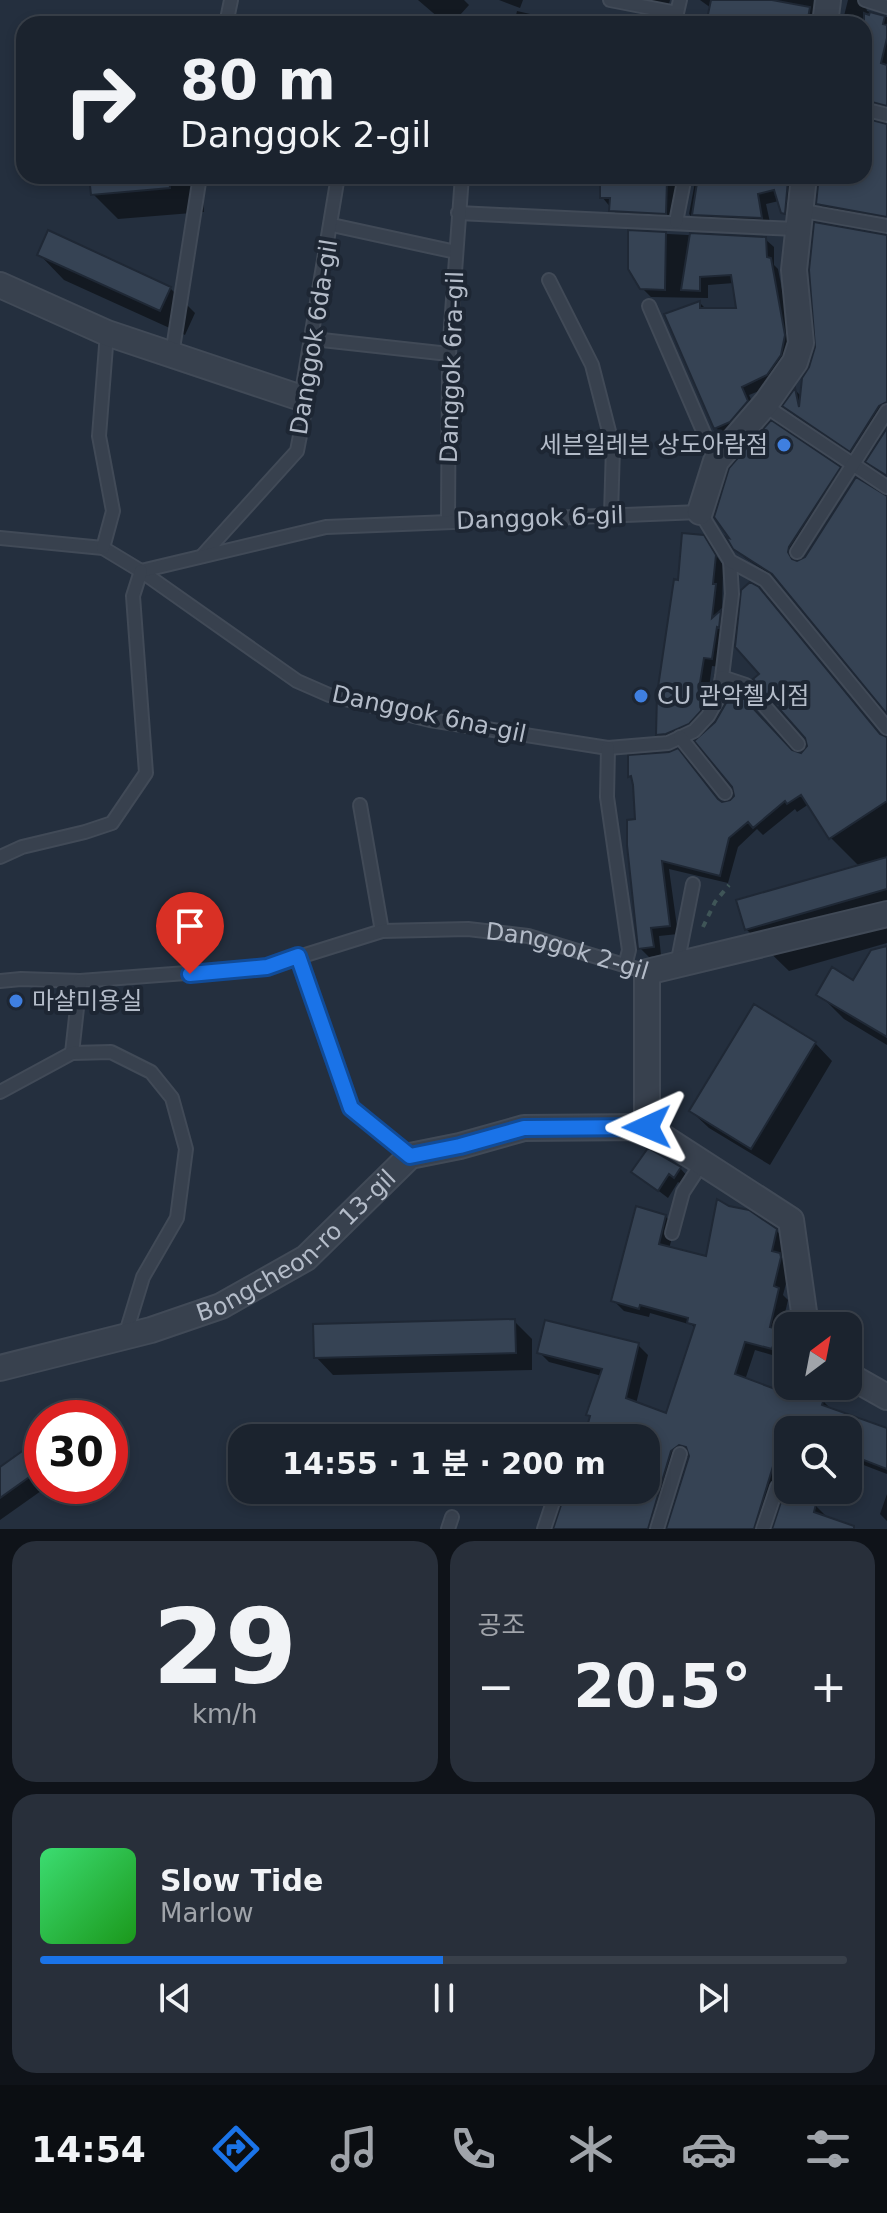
<!DOCTYPE html>
<html lang="ko">
<head>
<meta charset="utf-8">
<style>
	body { margin:0; font-family:"DejaVu Sans","Noto Sans KR",sans-serif; background:#282f3a; color:#f1f3f6; height:100vh; display:flex; flex-direction:column; font-size:30px; white-space:nowrap }
	* { box-sizing:border-box; margin:0 }
	p { font-size:26px; color:#a0a4aa }
	.icon { flex:none; width:44px; height:44px; fill:none; stroke:currentColor; stroke-width:2; stroke-linecap:round; stroke-linejoin:round }
	.map { position:relative; height:1529px; overflow:hidden }
	.panel { display:flex; flex-direction:column; gap:12px; padding:12px; background:#0f1319; flex:1 }
	.panel>* { flex:none }
	.banner { position:absolute; left:16px; top:16px; width:856px; height:168px; border-radius:24px; box-shadow:0 4px 12px #0003,0 0 0 2px #39404a; background:#1b232e; color:#f1f3f6; overflow:hidden }
	.needle { width:52px; rotate:32deg }
	.buttons { position:absolute; left:774px; top:1312px; display:grid; gap:16px }
	.buttons a { display:grid; place-items:center; width:88px; height:88px; border-radius:16px; background:#1b232e; box-shadow:0 4px 12px #0003,0 0 0 2px #39404a; font-size:40px }
	.speed { position:absolute; left:24px; top:1400px; display:flex; gap:16px; font-size:40px; font-weight:700; text-align:center }
	.speed>* { display:grid; place-content:center; width:104px; height:104px; border-radius:50%; background:#1b232e; box-shadow:0 4px 12px #0003,0 0 0 2px #39404a; line-height:1 }
	.speed .limit { border:12px solid #d22; background:#fff; color:#111 }
	.pin { position:absolute; display:grid; place-items:center; width:68px; height:68px; color:#fff; margin:-82px -34px; border-radius:50% 50% 50% 0; rotate:-45deg; box-shadow:0 0 8px #0007 }
	.pin .icon { rotate:45deg }
	.me { position:absolute; width:88px; margin:-44px; rotate:269deg; stroke-linejoin:round; filter:drop-shadow(0 0 6px #0008) }
	.turn { display:flex; align-items:center; gap:28px; height:168px; padding:0 32px; font-size:36px }
	.turn .icon { width:104px; height:104px; stroke-width:2.5 }
	.turn b { display:block; font-size:56px; line-height:68px }
	.big { font-size:60px; font-weight:700; line-height:1.1 }
	.panel .widget { flex:1; display:flex; flex-direction:column; justify-content:center; gap:12px; min-width:0; padding:0 28px; border-radius:24px; background:#282f3a }
	.panel .dial { align-items:center; gap:0 }
	.dial b { font-size:104px; line-height:1 }
	.song { display:flex; align-items:center; gap:24px }
	.cover { width:96px; height:96px; border-radius:12px; background:linear-gradient(135deg,hsl(140 70% 55%),hsl(120 70% 35%)) }
	.played { height:8px; border-radius:4px; background:linear-gradient(90deg,#1a73e8 50%,#39404a 50%) }
	.keys { display:flex; justify-content:space-around; direction:ltr }
	.heat { display:flex; justify-content:space-between; align-items:center; font-size:44px; direction:ltr }
	.panel .tiles { flex:1; display:grid; gap:12px; grid-template-columns:1fr 1fr }
	.widget:last-child { grid-column:span 2 }
	.trip { position:absolute; left:228px; top:1424px; width:432px; height:80px; border-radius:24px; background:#1b232e; box-shadow:0 4px 12px #0003,0 0 0 2px #39404a; font-weight:700; line-height:80px; text-align:center }
	.dock { display:flex; height:128px; justify-content:space-around; align-items:center; background:#0b0e12; color:#a0a4aa }
	.dock .icon { width:56px; height:56px }
	.dock .active { color:#1a73e8 }
	.dock b { font-size:36px; color:#f1f3f6 }
	.map>svg:first-child { display:block }
</style>
</head>
<body>
<div class="map">
<svg width="887" height="1529" viewBox="0 0 887 1529">
	<rect width="100%" height="100%" fill="#242f3e"/>
	<!-- shadow -->
	<path fill="#0007" d="M418,0H464L469,5L452,24H446Z
		M499,0H523L520,8Z
		M640,0H670L668,8Z
		M700,0H818L814,24H715L709,18L711,8Z
		M848,0H887V4L873,0L866,7L867,11L887,17V112H868L865,120L887,125V225L828,213L818,203L820,176H864V24H842Z
		M517,11L561,21L564,24H514Z
		M197,18L202,24H79Z
		M20,27H24V52L22,50Z
		M91,176H189L202,189L204,212L118,219L93,194Z
		M602,176H803L794,223L783,212L779,201L766,204L771,227L699,224L689,214L696,177L686,183L678,223L621,220L602,197Z
		M630,232L765,239L774,247V265L778,269L794,351L776,384L749,395L756,411L724,437L716,428L667,315L700,303L707,310H739L734,283L708,285V298L651,297L642,288Z
		M887,237V419L861,460L795,416L785,406L796,391L802,397Z
		M39,254L170,288L195,313L185,335L64,280Z
		M839,468L849,478L799,558L798,565L887,497V711L780,581L745,558L735,547Z
		M703,537L723,565L722,613L729,620L720,667L712,666L707,702L710,706L709,720L667,743L658,734L680,582Z
		M883,738L809,804L797,812L795,809L763,835L757,829L738,847L728,883L669,869L678,934L659,936L661,955L649,957L640,948L637,821L634,779L630,776V757L721,803L731,802L792,753L799,755Z
		M887,759V943L789,971L746,929L860,867L831,838Z
		M887,948V1045L844,1019L819,994L854,982Z
		M815,1043L832,1061L770,1165L709,1128L691,1111Z
		M680,1168L688,1177L683,1185L678,1182L668,1198L634,1172Z
		M665,1216L675,1226L669,1249L707,1259L776,1230L786,1241L782,1257L790,1268L783,1295L788,1300L780,1334L787,1341L782,1358L755,1350L745,1380L788,1396L823,1401L833,1411L887,1430V1474L848,1459V1430H788V1456L766,1529H679L691,1455L681,1461L656,1529H557L570,1490H646V1438H586L602,1376L549,1362L539,1352L638,1345L648,1355L636,1404L668,1415L696,1329L692,1325L650,1313L649,1317L624,1311L614,1301Z
		M514,1321L532,1339V1370L333,1375L316,1357Z
		M42,1440V1486H48L0,1520V1470Z
		M887,1494V1521L880,1514Z
		M815,1505L825,1515L824,1518L839,1529H774Z"/>
	<!-- building -->
	<path fill="#364354" stroke="#1f2835" stroke-width="2" d="M711,0H772L810,7L807,24H732L707,19Z
		M870,12L885,16L883,24L887,25V38L881,63L887,65V106L864,100V13L869,15Z
		M864,118L887,124V217L816,204L819,176H864Z
		M89,176H169L170,188L91,195Z
		M698,176H762L788,180L785,214L781,213L774,190L758,194L762,218L692,215Z
		M600,179L667,181L666,214L609,211L610,198H600Z
		M814,222L887,235V402L879,406L850,452L782,406L795,388L799,407L802,378L809,367L815,347L809,270Z
		M48,230L171,287L160,311L37,255Z
		M628,230L666,232L665,290L640,289L628,269Z
		M690,233L766,237L767,257L771,258L785,335L781,355L767,375L742,387L748,401L730,422L714,429L664,314L700,301V308H736L731,275L700,277V291L681,290Z
		M771,420L841,467L789,547L788,552L792,559L797,561L805,557L856,477L887,496V714L772,574L733,549L726,537L729,538L714,517L729,468Z
		M887,428V476L865,462Z
		M682,533L704,535L716,555L713,584H716L712,618L721,610L719,628L717,627L712,659L704,658L698,695H703L701,711L689,724L666,734L656,735L657,694L674,579L678,580Z
		M750,582L759,587L880,734L887,737V801L829,839L801,795L787,804L785,801L753,828L748,822L729,838L720,876L662,861L670,926L651,928L654,947L638,949L627,845V820L635,819L633,785L631,776L628,777V755L669,752L678,748L718,799L722,802L730,800L734,796L732,787L694,741L715,722L726,703L738,692L792,750L801,753L807,746L805,738L753,679L759,674L735,647L741,590Z
		M887,857V889L745,930L736,900Z
		M887,946V1037L816,995L832,967L853,980L871,950Z
		M754,1004L816,1042L751,1149L689,1111Z
		M648,1148L681,1167L674,1178L669,1174L658,1191L631,1172Z
		M717,1199L729,1206L749,1210L777,1229L772,1251L780,1253L781,1257L774,1286L779,1288L770,1327L778,1329L772,1349L745,1342L735,1374L786,1393L789,1386L824,1399L822,1405L887,1428V1469L848,1454V1430H784L754,1529H666L689,1456L686,1447L679,1445L671,1451L648,1529H553L566,1490H646V1438H584L590,1416L586,1415L602,1369L537,1353L545,1320L639,1343L626,1398L666,1413L695,1325L687,1323L688,1318L640,1305L639,1309L611,1301L636,1206L666,1215L659,1244L706,1256Z
		M515,1319L516,1353L314,1358L313,1324Z
		M42,1437V1468L0,1498V1467Z
		M784,1493L816,1504L814,1512L854,1526V1529H772Z"/>
	<g fill="none" stroke-linecap="round" stroke-linejoin="round">
		<!-- service casing -->
		<g stroke="#414a57" stroke-width="16">
			<g id="service">
				<path d="M610,0L677,13L680,0"/>
				<path d="M865,0L887,7"/>
				<path d="M226,24L231,0"/>
				<path d="M864,109L887,115"/>
				<path d="M798,210L887,226"/>
				<path d="M458,213L796,229"/>
				<path d="M676,222L685,176"/>
				<path d="M332,225L456,252"/>
				<path d="M549,280L592,365L613,447L611,515"/>
				<path d="M649,306L716,461"/>
				<path d="M313,339L449,354"/>
				<path d="M172,355L200,176"/>
				<path d="M764,405L887,487"/>
				<path d="M448,521L449,354L462,176"/>
				<path d="M0,538L103,548L141,571L297,681L329,695L430,720L608,748L668,743L694,731L708,716L717,700L722,677L732,594L730,561"/>
				<path d="M103,548L113,511L99,436L107,333"/>
				<path d="M797,552L887,411"/>
				<path d="M202,556L297,451L304,415L301,398L338,176"/>
				<path d="M141,571L326,527L700,512L730,561L765,580L887,728"/>
				<path d="M722,677L746,685L798,744"/>
				<path d="M680,737L725,793"/>
				<path d="M608,748L607,797L629,950L625,966"/>
				<path d="M360,805L382,931"/>
				<path d="M0,857L22,847L85,832L112,823L146,773L133,596L141,571"/>
				<path d="M298,956L351,1108L410,1156"/>
				<path d="M677,965L693,884"/>
				<path id="s1" d="M0,981L21,979L80,981L267,967L382,931L468,929L528,936L647,972"/>
				<path d="M72,1053L80,981"/>
				<path d="M0,1092L72,1053L111,1052L151,1072L172,1098L186,1149L177,1218L143,1277L125,1336"/>
				<path d="M672,1233L683,1192L702,1163"/>
				<path d="M575,1438L576,1434"/>
				<path d="M448,1529L452,1517"/>
				<path d="M544,1529L557,1490"/>
				<path d="M657,1529L680,1454"/>
				<path d="M763,1529L777,1487"/>
			</g>
		</g>
		<!-- minor casing -->
		<g stroke="#414a57" stroke-width="28">
			<g id="minor">
				<path d="M825,24L828,0"/>
				<path d="M0,285L107,333L301,398"/>
				<path d="M700,512L716,461L767,402L795,362L801,343L794,270L804,176"/>
				<path d="M647,1127V972L887,914"/>
				<path id="s2" d="M0,1368L151,1330L221,1306L306,1258L410,1156L460,1146L524,1128L647,1127L791,1220L806,1326"/>
				<path d="M848,1375L887,1397"/>
			</g>
		</g>
		<!-- path -->
		<path stroke="#3f5557" stroke-width="4" stroke-dasharray="6 6" stroke-linecap="butt" d="M703,927L715,902L729,885"/>
		<!-- service -->
		<use href="#service" stroke="#38414e" stroke-width="12"/>
		<!-- minor -->
		<use href="#minor" stroke="#38414e" stroke-width="24"/>
	</g>
	<g fill="none" stroke-linecap="round" stroke-linejoin="round">
		<!-- route casing -->
		<g stroke="#114b97" stroke-width="20">
			<path id="route" d="M190,974L267,967L298,956L351,1108L410,1156L460,1146L524,1128L647,1127"/>
		</g>
		<!-- route -->
		<use href="#route" stroke="#1a73e8" stroke-width="14"/>
	</g>
	<!-- markers -->
	<g fill="#3f7fe0" stroke="#1d2633" stroke-width="3">
		<circle cx="784" cy="445" r="8"/>
		<circle cx="641" cy="696" r="8"/>
		<circle cx="16" cy="1001" r="8"/>
	</g>
	<g text-anchor="middle" stroke-width="8" stroke-linejoin="round" paint-order="stroke">
		<!-- street labels -->
		<g font-size="24" fill="#b4bcc9" stroke="#1d2633">
			<text transform="translate(314 337) rotate(-81)" y="8">Danggok 6da-gil</text>
			<text transform="translate(452 367) rotate(-88)" y="8">Danggok 6ra-gil</text>
			<text transform="translate(540 518) rotate(-2)" y="8">Danggok 6-gil</text>
			<text transform="translate(429 714) rotate(12)" y="8">Danggok 6na-gil</text>
			<text dy="8" stroke="none"><textPath href="#s1" startOffset="576">Danggok 2-gil</textPath></text>
			<text dy="8" stroke="none"><textPath href="#s2" startOffset="326">Bongcheon-ro 13-gil</textPath></text>
		</g>
		<!-- poi labels -->
		<g font-size="24" fill="#b4bcc9" stroke="#1d2633" text-anchor="start">
			<text x="768" y="453" text-anchor="end">세븐일레븐 상도아람점</text>
			<text x="657" y="704">CU 관악첼시점</text>
			<text x="32" y="1009">마샬미용실</text>
		</g>
	</g>
</svg>
<div class="buttons">
<a><svg class="needle" viewBox="-14 -14 28 28"><path d="M0-13l5 13h-10z" fill="#e53935"/><path d="M0 13l5-13h-10z" fill="#a0a4aa"/></svg></a>
<a><svg class="icon" aria-label="search" viewBox="0 0 24 24"><circle cx="10" cy="10" r="6"/><path d="M15 15l6 6"/></svg></a>
</div>
<div class="speed"><div class="limit">30</div></div>
<div class="pin" style="left:190px;top:974px;background:#d93025"><svg class="icon" aria-label="arrive" viewBox="0 0 24 24"><path d="M6 21V4h12l-3 4 3 4H6"/></svg></div>
<svg class="me" style="left:647px;top:1127px" viewBox="-20 -20 40 40"><path d="M0-17L14 15 0 8-14 15z" fill="#1a73e8" stroke="#fff" stroke-width="4"/></svg>
<div class="trip">14:55 · 1 분 · 200 m</div>
<div class="banner">
<div class="turn"><svg class="icon" aria-label="right" viewBox="0 0 24 24"><path d="M7 20v-9h11M14 6l5 5-5 5"/></svg><div><b>80 m</b>Danggok 2-gil</div></div>
</div>
</div>
<section class="panel">
<div class="tiles">
<div class="widget dial"><b>29</b><p>km/h</p></div>
<div class="widget"><p>공조</p>
<div class="heat"><a>−</a><b class="big">20.5°</b><a>+</a></div>
</div>
<div class="widget">
<div class="song"><i class="cover"></i><div><b>Slow Tide</b><p>Marlow</p></div></div>
<div class="played"></div>
<div class="keys"><svg class="icon" aria-label="previous" viewBox="0 0 24 24"><path d="M18 5L8 12l10 7zM5 5v14"/></svg><svg class="icon" aria-label="pause" viewBox="0 0 24 24"><path d="M8 5v14M16 5v14"/></svg><svg class="icon" aria-label="next" viewBox="0 0 24 24"><path d="M6 5l10 7-10 7zM19 5v14"/></svg></div>
</div>
</div>
</section>
<nav class="dock">
<b>14:54</b>
<svg class="icon active" aria-label="directions" viewBox="0 0 24 24"><path d="M12 3l9 9-9 9-9-9zM9 14v-3h6M13 9l2 2-2 2"/></svg>
<svg class="icon" aria-label="music" viewBox="0 0 24 24"><path d="M9 18V5l10-2v13"/><circle cx="6" cy="18" r="3"/><circle cx="16" cy="16" r="3"/></svg>
<svg class="icon" aria-label="phone" viewBox="0 0 24 24"><path d="M5 4h4l2 5-3 2q2 4 5 5l2-3 5 2v4C11 20 4 13 5 4z"/></svg>
<svg class="icon" aria-label="climate" viewBox="0 0 24 24"><path d="M12 3v18M4 7l16 10M4 17L20 7"/></svg>
<svg class="icon" aria-label="car" viewBox="0 0 24 24"><path d="M5 17H2v-5l4-1 3-4h7l3 4 3 1v5h-3M9 17h6M6 11h13"/><circle cx="7" cy="17" r="2"/><circle cx="17" cy="17" r="2"/></svg>
<svg class="icon" aria-label="filters" viewBox="0 0 24 24"><path d="M4 7h16M4 17h16"/><circle cx="9" cy="7" r="2"/><circle cx="15" cy="17" r="2"/></svg>
</nav>
</body>
</html>
